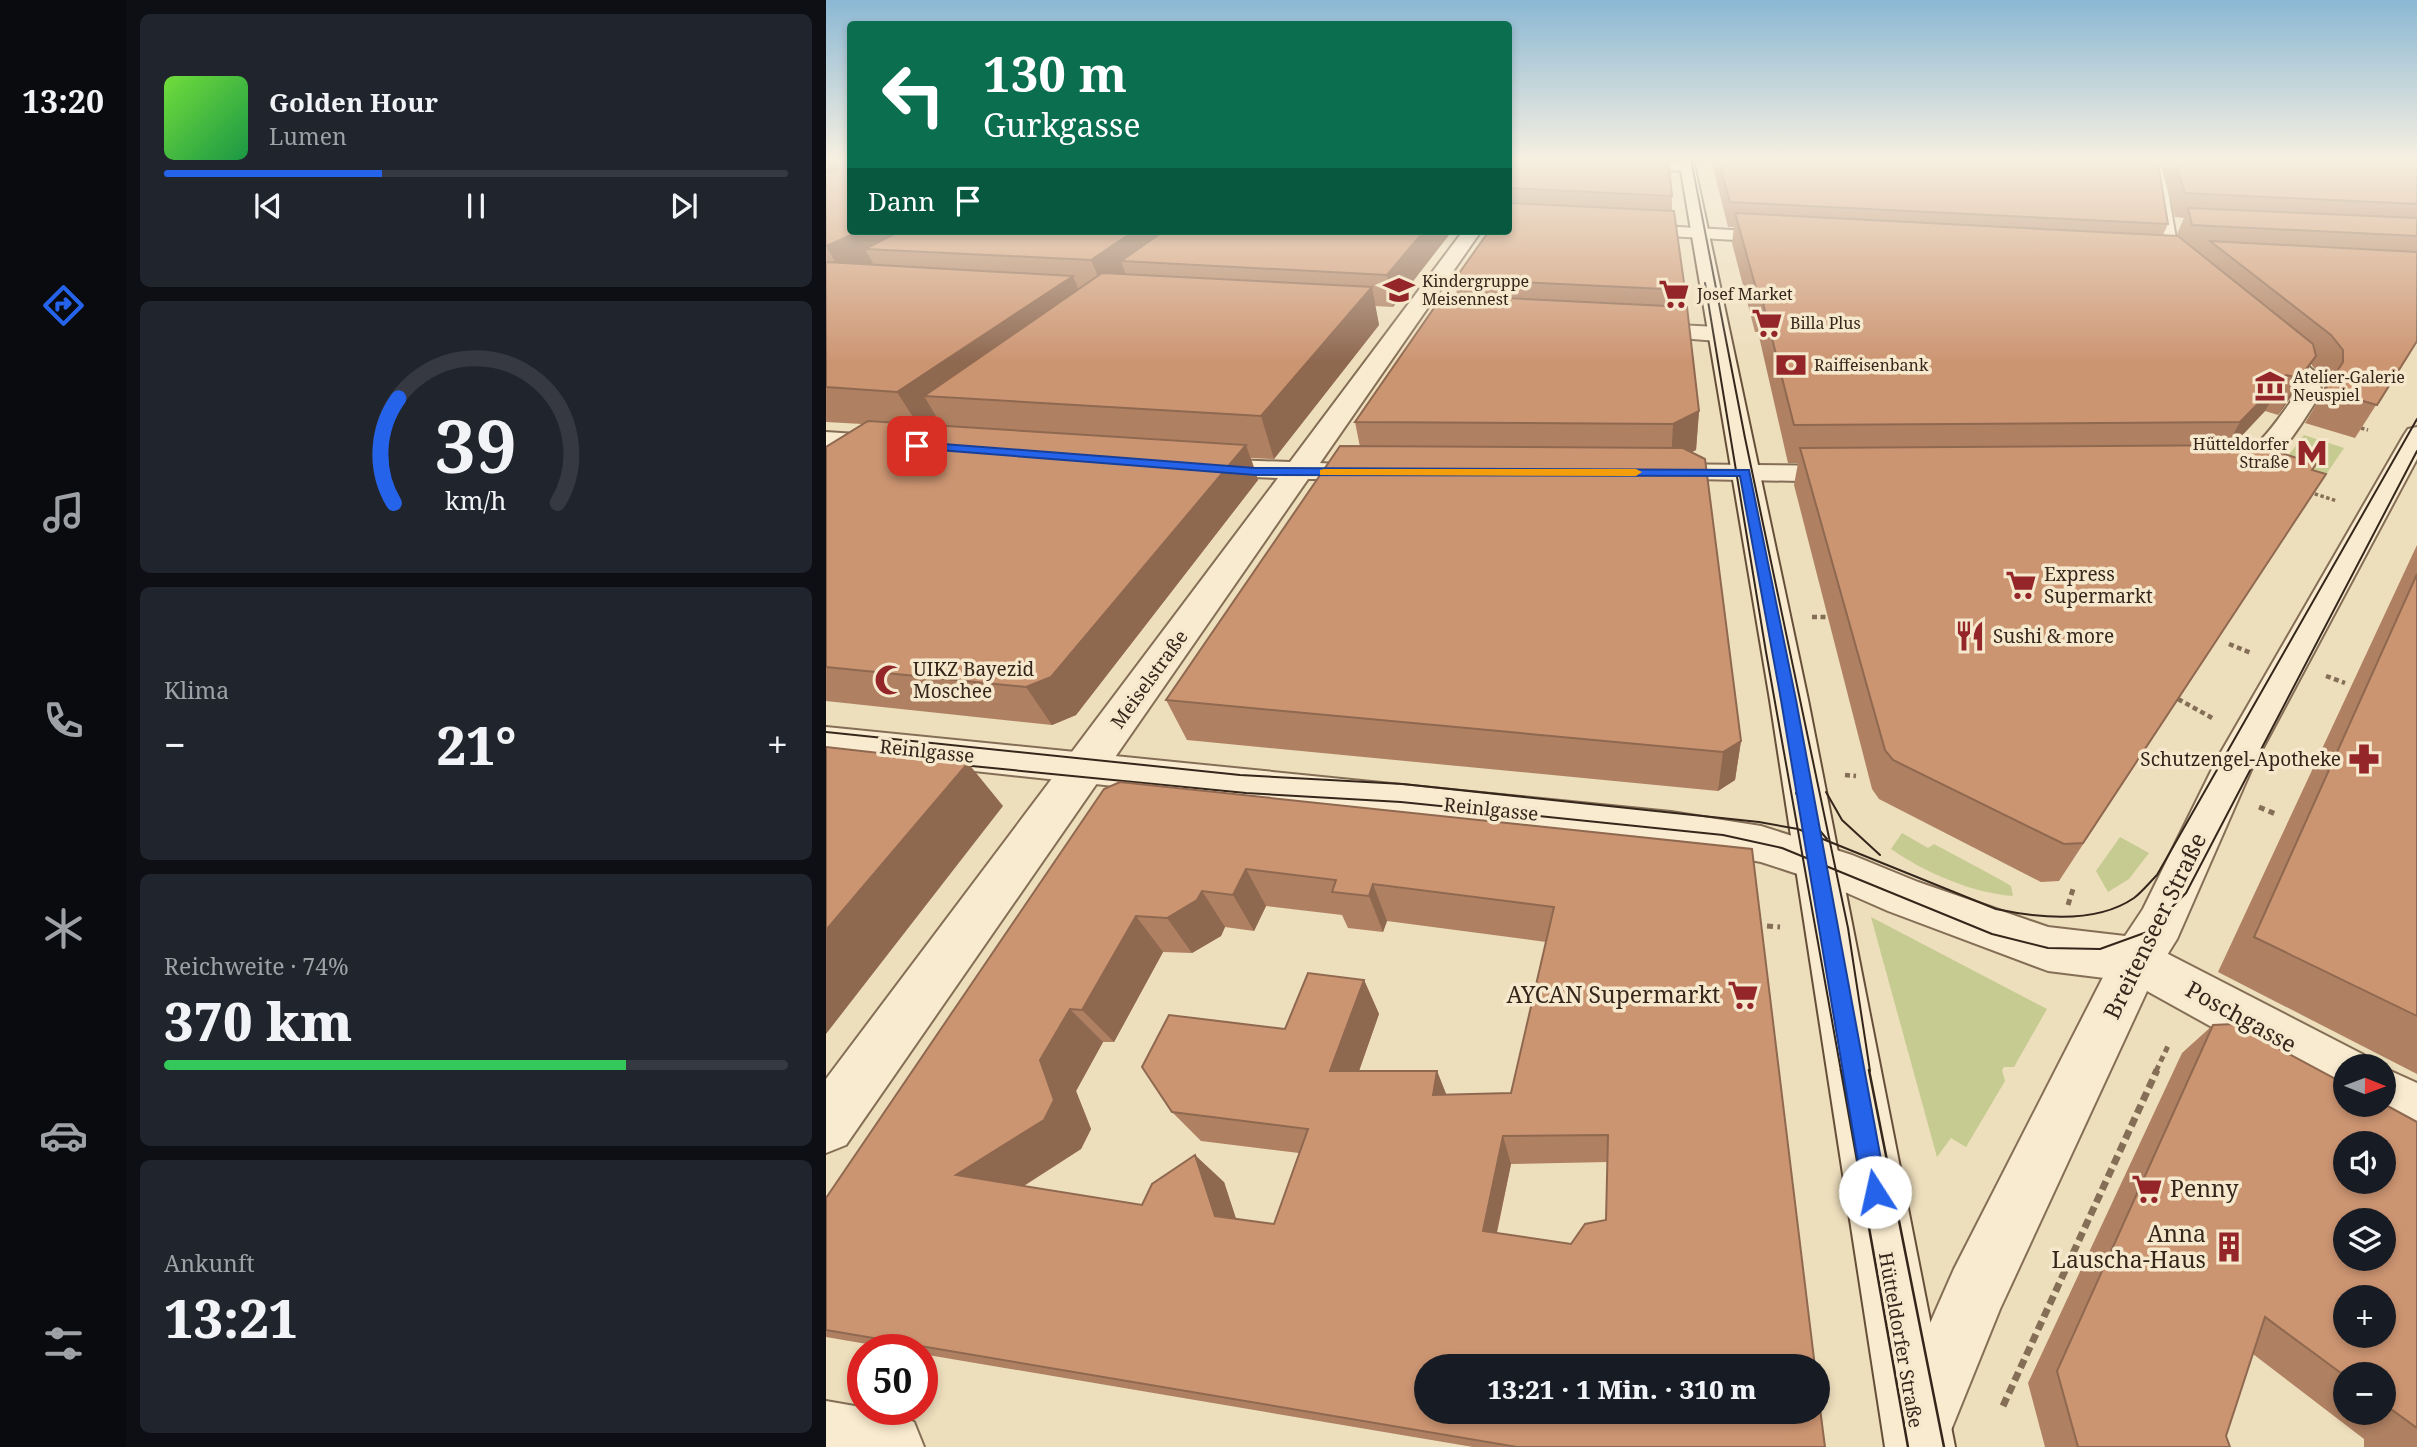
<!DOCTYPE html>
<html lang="de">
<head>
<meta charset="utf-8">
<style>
	body { margin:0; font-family:"Noto Serif",serif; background:#20242c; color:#f1f3f6; height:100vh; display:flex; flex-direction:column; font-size:26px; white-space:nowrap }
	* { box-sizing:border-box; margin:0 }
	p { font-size:23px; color:#9ea1a6 }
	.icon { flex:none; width:38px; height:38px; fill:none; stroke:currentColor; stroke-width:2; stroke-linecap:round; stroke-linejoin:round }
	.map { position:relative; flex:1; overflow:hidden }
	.sheet { display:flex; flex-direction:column; gap:14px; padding:14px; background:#0d0f14; width:700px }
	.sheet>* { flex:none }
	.hud { position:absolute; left:21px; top:21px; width:665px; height:214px; border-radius:7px; box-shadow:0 4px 10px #0003; background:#0b6e4f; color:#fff; overflow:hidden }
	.needle { width:46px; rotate:91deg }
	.buttons { position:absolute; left:1507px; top:1054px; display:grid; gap:14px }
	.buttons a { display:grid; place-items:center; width:63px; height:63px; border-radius:50%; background:#171b24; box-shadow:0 4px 10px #0003; font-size:35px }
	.speed { position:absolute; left:21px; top:1334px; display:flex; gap:14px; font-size:35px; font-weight:700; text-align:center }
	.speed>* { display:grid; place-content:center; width:91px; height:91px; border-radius:50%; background:#171b24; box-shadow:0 4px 10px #0003; line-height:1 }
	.speed .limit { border:10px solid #d22; background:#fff; color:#111 }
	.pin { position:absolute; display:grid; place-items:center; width:60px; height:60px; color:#fff; margin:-30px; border-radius:14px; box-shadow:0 4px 10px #0006 }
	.me { position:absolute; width:77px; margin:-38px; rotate:350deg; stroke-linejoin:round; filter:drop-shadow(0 0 5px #0008) }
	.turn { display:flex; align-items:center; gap:24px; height:147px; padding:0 21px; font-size:32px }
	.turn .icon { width:91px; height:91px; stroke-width:2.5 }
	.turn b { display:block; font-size:49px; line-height:60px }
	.then { display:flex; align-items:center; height:66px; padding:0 21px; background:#0003; gap:14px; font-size:26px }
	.big { font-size:52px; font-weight:800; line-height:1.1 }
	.sheet .widget { flex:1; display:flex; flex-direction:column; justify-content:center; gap:10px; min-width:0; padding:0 24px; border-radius:10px; background:#20242c }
	.sheet .dial { align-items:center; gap:0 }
	.dial svg { height:182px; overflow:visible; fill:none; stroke:#363941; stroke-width:7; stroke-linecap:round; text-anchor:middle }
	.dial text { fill:#f1f3f6; stroke:none }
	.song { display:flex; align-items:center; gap:21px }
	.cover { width:84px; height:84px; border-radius:10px; background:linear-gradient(135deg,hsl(100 70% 55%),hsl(140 70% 35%)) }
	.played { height:7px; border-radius:4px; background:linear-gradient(90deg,#2563eb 35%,#363941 35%) }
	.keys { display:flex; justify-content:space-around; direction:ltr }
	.heat { display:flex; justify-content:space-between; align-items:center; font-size:38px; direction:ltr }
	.charge { height:10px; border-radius:5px; background:linear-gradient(90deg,#34c759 74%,#363941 0) }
	.trip { position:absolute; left:588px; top:1354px; width:416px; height:70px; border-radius:35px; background:#171b24; box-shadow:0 4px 10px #0003; font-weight:800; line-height:70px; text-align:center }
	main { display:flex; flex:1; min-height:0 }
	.menu { display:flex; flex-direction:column; width:126px; justify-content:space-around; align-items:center; background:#090b0e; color:#9ea1a6 }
	.menu .icon { width:49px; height:49px }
	.menu .current { color:#2563eb }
	.menu b { font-size:32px; color:#f1f3f6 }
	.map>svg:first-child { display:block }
</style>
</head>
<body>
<main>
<nav class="menu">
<b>13:20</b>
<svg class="icon current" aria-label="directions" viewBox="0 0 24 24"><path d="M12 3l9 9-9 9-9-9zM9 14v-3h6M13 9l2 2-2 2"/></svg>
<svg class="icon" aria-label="music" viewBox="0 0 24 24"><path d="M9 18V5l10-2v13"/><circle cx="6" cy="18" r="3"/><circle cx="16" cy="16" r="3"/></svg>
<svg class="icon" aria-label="phone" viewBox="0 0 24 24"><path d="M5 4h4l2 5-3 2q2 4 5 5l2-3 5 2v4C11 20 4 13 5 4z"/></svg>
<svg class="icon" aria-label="climate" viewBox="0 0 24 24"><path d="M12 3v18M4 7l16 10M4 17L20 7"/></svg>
<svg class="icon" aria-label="car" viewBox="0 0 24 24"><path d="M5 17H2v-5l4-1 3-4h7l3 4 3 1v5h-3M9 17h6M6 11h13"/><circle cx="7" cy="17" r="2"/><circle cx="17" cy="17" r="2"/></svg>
<svg class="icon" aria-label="filters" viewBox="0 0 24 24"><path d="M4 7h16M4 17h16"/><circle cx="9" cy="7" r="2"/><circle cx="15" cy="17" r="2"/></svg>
</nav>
<section class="sheet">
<div class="widget">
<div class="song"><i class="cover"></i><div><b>Golden Hour</b><p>Lumen</p></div></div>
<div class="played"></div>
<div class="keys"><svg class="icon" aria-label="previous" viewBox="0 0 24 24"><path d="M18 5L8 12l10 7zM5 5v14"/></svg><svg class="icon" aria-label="pause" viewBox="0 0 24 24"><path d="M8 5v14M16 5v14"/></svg><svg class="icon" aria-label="next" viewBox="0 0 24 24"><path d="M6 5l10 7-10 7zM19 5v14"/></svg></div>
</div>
<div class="widget dial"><svg viewBox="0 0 100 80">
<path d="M14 69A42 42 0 1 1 86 69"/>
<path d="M14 69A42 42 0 0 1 16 23" stroke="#2563eb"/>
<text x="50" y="56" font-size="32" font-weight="700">39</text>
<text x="50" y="72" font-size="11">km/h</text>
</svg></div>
<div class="widget"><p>Klima</p>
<div class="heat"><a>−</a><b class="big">21°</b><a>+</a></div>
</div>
<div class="widget"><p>Reichweite · 74%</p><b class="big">370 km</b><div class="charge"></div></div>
<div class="widget"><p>Ankunft</p><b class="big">13:21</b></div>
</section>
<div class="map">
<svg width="1591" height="1447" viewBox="0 0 1591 1447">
	<rect width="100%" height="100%" fill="#eddebc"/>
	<!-- green -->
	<path fill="#c5cb91" d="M1478,435L1518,448L1491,488L1448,474Z
		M1076,833L1102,848L1108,844L1175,880L1185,886L1187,896C1146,893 1098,872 1065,849Z
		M1294,837L1323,853L1303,879L1282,892L1270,871Z
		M1045,917L1221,1009L1188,1067H1178L1176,1070L1179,1081L1140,1147L1125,1138L1111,1157Z"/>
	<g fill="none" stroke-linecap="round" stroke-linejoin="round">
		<!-- minor casing -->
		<g stroke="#856e56" stroke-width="4">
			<path id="minor" d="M682,159L861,163L868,167L861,171L682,165Z
				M1318,159H1332L1340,180L1353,256L1377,278L1374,282H1360L1335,258L1324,180Z
				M800,224L960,233L969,238L960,243L794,233L791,229L794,225Z
				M637,231H655L494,463L561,467L565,473L561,479H482L20,1145L0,1153V1079L452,478L376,475L366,473L362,467L366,461L376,459L464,462Z
				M810,323L892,327L903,334L892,341L802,334L799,329L802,324Z
				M1438,333L1446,335L1490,373L1496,392C1472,427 1441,491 1388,478L1384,472L1388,466C1433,455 1446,426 1472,392L1470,380L1427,340Z
				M0,432L62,436L71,438L75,444L71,450L62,452L0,448Z
				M828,464L1023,466L1033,468L1037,474L1033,480L1023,482L818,478L814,472L818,466Z
				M1311,938L1538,1055L1542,1066H1519V1101L1321,991L1174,1309L1119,1445H1071L1061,1421L1128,1269L1294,944Z
				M1558,1068L1591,1083V1142L1539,1114L1535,1104H1558Z
				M0,1401L63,1412L88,1422L98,1447H0Z"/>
		</g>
		<!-- tertiary casing -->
		<g stroke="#856e56" stroke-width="4">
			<path id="tertiary" d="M1591,427V459L1425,770L1351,939L1328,976L1311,982L1222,971L1062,911L996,882L935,862L845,846L0,755V727L845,812L935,826L1026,855L1092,882L1222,927L1299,936L1317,909L1391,759L1578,435L1582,429Z"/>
		</g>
		<!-- secondary casing -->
		<g stroke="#664f39" stroke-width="4">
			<path id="secondary" d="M853,159H867L982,700L1129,1447H1059L944,700Z"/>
		</g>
		<!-- path-far3 -->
		<path stroke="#856e56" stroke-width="3.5" stroke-dasharray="3.5 2.5" stroke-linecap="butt" d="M1535,428L1542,430
			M1483,492L1511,501"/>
		<!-- path-far2 -->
		<path stroke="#856e56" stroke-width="4.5" stroke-dasharray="5 3.5" stroke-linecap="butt" d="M986,617H1003
			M1403,644L1425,653
			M1500,676L1519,683
			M1352,699L1388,719
			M1019,775L1030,776"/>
		<!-- path-far1 -->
		<path stroke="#856e56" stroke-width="5" stroke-dasharray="6 4.5" stroke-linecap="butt" d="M1433,807L1452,815
			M1242,905L1248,886
			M941,926L954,927
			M1330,1071L1343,1044"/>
		<!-- path -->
		<path stroke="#856e56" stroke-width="7" stroke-dasharray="9 5" stroke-linecap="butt" d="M1177,1406L1331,1070"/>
		<!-- minor -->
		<use href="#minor" fill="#f9ebcf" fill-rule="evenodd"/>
		<!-- tertiary -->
		<use href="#tertiary" fill="#f9ebcf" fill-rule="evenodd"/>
		<!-- secondary -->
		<use href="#secondary" fill="#f9ebcf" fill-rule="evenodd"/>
		<!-- tram-far1 -->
		<path stroke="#34261b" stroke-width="2" d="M865,159L919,438L1022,928L1044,1071
			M879,283L940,652L1015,1071
			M0,732L414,775L577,784L933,822L972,829L1170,909C1212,918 1270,924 1308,898C1316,892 1324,882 1331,875L1591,419
			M125,764L420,793L575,802L897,835L956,848L1166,934L1222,948L1274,949L1321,932L1360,893L1591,451
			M1000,792L1016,820L1054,855
			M970,793L982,817L1001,839"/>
		<!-- tram -->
		<path stroke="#34261b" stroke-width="2.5" d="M1015,1070L1082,1447
			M1043,1070L1118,1447"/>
	</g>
	<!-- wall -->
	<path fill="#af8062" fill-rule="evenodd" d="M0,159L24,231H626L567,307L549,306L553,325L448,459L425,458L432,480L250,715L226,725L0,701V447L36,424L0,422ZM110,416L116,426L99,424Z
		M682,159L846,196V211L859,290L858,307L873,411L870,450L865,452L915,741L909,780L892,791L361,740L340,700L534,447L529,422L631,295L629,279L682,231Z
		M885,159H1324L1323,163L1342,224L1337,235L1352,236L1351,234L1358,218L1349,217L1333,159H1591V341L1529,438L1479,423L1498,392V381L1485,364L1469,391L1452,415L1439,411L1407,445L1500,474L1233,881L1215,882L1053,799L1046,789L968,485L972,463H962L932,332H929L906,243L908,227H902Z
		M1591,545V1074L1392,972Z
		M278,789L926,849L999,1447H647L96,1354V1349H70L0,1337V1198ZM440,906L516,915L522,928L557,932L561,921L720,942L685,1093L620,1095L611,1071H533L553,1014L538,980L459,1029L346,1112L375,1141L473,1153L448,1224L410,1219L398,1182L316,1205L198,1186L255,1149L265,1129L250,1091L277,1042H288L337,952L366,953L395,936L399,927L428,931ZM782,1162L780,1220L745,1244L671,1233L685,1164Z
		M1387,1025L1591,1122V1447H1538V1439L1427,1354L1400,1436L1404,1447H1219L1202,1383L1356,1053ZM1519,1374H1558V1412H1519Z"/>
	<!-- shaded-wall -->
	<path fill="#8f6850" d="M11,160L24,184L0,189V161Z
		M34,231H112L39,249L47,263L18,277L0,246Z
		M308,231H360L295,261L300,275L278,291L265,260Z
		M598,231H626L567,307L561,275Z
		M247,276L260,308L98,396L110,416L94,428L71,392Z
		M546,287L553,325L448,459L435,416Z
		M1490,356L1469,391L1452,415L1473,378Z
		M1460,375L1439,411L1393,460L1414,422Z
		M873,411L870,450L845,463L847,424Z
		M420,445L432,480L250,715L226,725L200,687Z
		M915,741L909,780L892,791L897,752Z
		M142,763L177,806L0,1034V930Z
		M420,869L440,906L428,931L407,895Z
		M547,884L561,921L557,932L543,896Z
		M376,891L399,927L395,936L366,953L341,918Z
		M310,916L337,952L288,1042L256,1010Z
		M538,980L553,1014L522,1102L504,1071Z
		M244,1009L277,1042L250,1091L265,1129L255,1149L175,1200L130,1175L214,1060Z
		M611,1071L623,1101L607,1095Z
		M677,1136L685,1164L666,1254L657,1231Z
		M369,1155L398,1182L417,1240L389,1216Z"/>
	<!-- building -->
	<path fill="#cc9572" stroke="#8f6850" stroke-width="2" fill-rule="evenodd" d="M0,159H24V231H34L0,246V173L11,171V160L0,161Z
		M682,159H842L846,196L682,188Z
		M892,159H1256L1332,163L1342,224L904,202Z
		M1348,159H1591V204L1359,193Z
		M682,203L848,211L859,290L629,279L663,231H682Z
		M1362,208L1591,218V236L1366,225Z
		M909,213L1352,236L1487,344L1490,356L1473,378L1460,375L1414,422L968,425L936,299H933Z
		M74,231H308L265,260L39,249Z
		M338,231H598L561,275L295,261Z
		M1384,241L1591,252V341L1551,405L1499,390L1517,362V350L1505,335Z
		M0,262L247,276L71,392L0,387Z
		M276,273L546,287L435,416L98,396Z
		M617,295L861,307L873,411L847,424L529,422Z
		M42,421L420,445L225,677L200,687L0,667V447Z
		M1430,445L1490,464L1486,470L1500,474L1257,843L1238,844L1067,760L1059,750L974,448Z
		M514,446L857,448L879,459L915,741L897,752L340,700Z
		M1591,574V1016L1428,937Z
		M0,747L142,763L0,930Z
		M294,782L926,849L989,1367H600V1412H992V1393L999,1447H691L0,1330V1198L278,789ZM420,869L510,880L506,892L543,896L547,884L728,907L685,1093L607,1095L611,1071H504L538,980L482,973L459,1029L343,1015L316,1067L346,1112L482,1129L448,1224L389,1216L369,1155L326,1184L316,1205L130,1175L218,1120L228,1100L214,1060L244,1009L256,1010L310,916L341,918L371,900L376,891L407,895ZM782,1135L780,1220L759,1224L745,1244L657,1231L677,1136Z
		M1407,1024L1519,1084V1104H1558L1591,1122V1428L1558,1404V1374H1519V1376L1439,1317L1400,1436L1404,1447H1252L1231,1371L1387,1025ZM1519,1143H1558V1181H1519ZM1519,1220H1558V1258H1519ZM1519,1297H1558V1335H1519Z"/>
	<!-- sky -->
	<linearGradient id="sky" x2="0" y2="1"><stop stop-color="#8bb8d4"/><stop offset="0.44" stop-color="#f7f0e1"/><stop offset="1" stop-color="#f7f0e1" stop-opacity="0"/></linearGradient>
	<rect width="1591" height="362" fill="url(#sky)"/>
	<!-- route -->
	<path fill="#2563eb" stroke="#184099" stroke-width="2" d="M91,442L429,468L923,470L970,700L1061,1192L1058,1200L1049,1204L1040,1200L1037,1192L955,700L914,476L429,475L87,448L86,446Z"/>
	<!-- slow -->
	<path fill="#f59e0b" d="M498,469H810L816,472L810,476L494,475V470Z"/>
	<!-- icons -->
	<defs>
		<g id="school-bare" transform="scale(2.415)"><path d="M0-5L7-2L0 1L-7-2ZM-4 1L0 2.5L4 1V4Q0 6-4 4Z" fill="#942629" stroke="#f5e8cc" stroke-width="2.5" paint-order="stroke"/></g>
		<g id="supermarket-bare" transform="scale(2.415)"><path d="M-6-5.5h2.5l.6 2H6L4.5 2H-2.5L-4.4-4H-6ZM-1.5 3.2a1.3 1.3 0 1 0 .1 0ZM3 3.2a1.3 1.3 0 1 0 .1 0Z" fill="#942629" stroke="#f5e8cc" stroke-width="2.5" paint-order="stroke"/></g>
		<g id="bank-bare" transform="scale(2.415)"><path d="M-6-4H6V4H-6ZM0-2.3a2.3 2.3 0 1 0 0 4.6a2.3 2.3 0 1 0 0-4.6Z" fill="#942629" stroke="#f5e8cc" stroke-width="2.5" paint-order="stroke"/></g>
		<g id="museum-bare" transform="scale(2.415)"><path d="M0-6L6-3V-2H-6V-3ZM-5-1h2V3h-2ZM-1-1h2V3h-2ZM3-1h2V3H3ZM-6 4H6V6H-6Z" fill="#942629" stroke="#f5e8cc" stroke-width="2.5" paint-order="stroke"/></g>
		<g id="metro-bare" transform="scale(2.415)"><path d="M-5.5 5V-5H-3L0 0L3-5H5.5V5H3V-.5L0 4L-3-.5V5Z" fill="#942629" stroke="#f5e8cc" stroke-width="2.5" paint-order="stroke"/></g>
		<g id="restaurant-bare" transform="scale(2.415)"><path d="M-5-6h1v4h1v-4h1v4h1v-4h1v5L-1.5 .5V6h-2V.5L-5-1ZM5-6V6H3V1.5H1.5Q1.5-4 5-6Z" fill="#942629" stroke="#f5e8cc" stroke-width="2.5" paint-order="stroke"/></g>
		<g id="mosque-bare" transform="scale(2.415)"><path d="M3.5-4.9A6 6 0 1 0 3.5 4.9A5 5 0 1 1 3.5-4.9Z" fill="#942629" stroke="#f5e8cc" stroke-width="2.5" paint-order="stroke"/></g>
		<g id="pharmacy-bare" transform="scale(2.415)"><path d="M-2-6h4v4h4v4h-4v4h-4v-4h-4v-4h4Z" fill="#942629" stroke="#f5e8cc" stroke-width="2.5" paint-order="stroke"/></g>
		<g id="building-bare" transform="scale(2.415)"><path d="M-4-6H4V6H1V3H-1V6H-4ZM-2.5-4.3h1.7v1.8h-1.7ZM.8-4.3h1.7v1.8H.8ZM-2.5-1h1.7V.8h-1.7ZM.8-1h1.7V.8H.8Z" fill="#942629" stroke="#f5e8cc" stroke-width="2.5" paint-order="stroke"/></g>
	</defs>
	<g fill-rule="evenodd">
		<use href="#school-bare" x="573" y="290"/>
		<use href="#supermarket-bare" x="848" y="294"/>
		<use href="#supermarket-bare" x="941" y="323"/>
		<use href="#bank-bare" x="965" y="365"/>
		<use href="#museum-bare" x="1444" y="386"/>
		<use href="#metro-bare" x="1486" y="453"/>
		<use href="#supermarket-bare" x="1195" y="585"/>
		<use href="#restaurant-bare" x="1144" y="636"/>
		<use href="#mosque-bare" x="64" y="680"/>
		<use href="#pharmacy-bare" x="1538" y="759"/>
		<use href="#supermarket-bare" x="917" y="995"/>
		<use href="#supermarket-bare" x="1321" y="1189"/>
		<use href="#building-bare" x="1403" y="1247"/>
	</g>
	<g text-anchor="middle" stroke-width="7" stroke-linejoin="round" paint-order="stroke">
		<!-- far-poi labels -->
		<g font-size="16" fill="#34261b" stroke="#f5e8cc" text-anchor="start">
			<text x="596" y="287">Kindergruppe<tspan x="596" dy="18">Meisennest</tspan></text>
			<text x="871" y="300">Josef Market</text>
			<text x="964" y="329">Billa Plus</text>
			<text x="988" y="371">Raiffeisenbank</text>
			<text x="1467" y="383">Atelier-Galerie<tspan x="1467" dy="18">Neuspiel</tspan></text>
			<text x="1463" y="450" text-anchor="end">Hütteldorfer<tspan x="1463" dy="18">Straße</tspan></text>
		</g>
		<!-- poi labels -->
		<g font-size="19" fill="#34261b" stroke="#f5e8cc" text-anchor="start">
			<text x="1218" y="581">Express<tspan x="1218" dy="22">Supermarkt</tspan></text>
			<text x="1167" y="643">Sushi &amp; more</text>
			<text x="87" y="676">UIKZ Bayezid<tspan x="87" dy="22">Moschee</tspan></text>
			<text x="1515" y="766" text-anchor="end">Schutzengel-Apotheke</text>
		</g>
		<!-- street labels -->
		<g font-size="19" fill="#34261b" stroke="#f5e8cc">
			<text transform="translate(323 679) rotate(-54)" y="7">Meiselstraße</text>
			<text transform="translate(101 751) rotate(6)" y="7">Reinlgasse</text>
			<text transform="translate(665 809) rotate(6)" y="7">Reinlgasse</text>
			<text transform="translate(1075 1340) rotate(80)" y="7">Hütteldorfer Straße</text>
		</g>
		<!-- near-street labels -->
		<g font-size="23" fill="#34261b" stroke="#f5e8cc">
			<text transform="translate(1329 926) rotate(-64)" y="8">Breitenseer Straße</text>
			<text transform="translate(1415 1017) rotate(29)" y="8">Poschgasse</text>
		</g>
		<!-- near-poi labels -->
		<g font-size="23" fill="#34261b" stroke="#f5e8cc" text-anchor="end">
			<text x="894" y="1003">AYCAN Supermarkt</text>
			<text x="1344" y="1197" text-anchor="start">Penny</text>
			<text x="1380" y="1242">Anna<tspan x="1380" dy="26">Lauscha-Haus</tspan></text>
		</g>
	</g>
</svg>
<div class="buttons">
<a><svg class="needle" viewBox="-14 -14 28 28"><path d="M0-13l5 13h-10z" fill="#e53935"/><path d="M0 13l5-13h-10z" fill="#9ea1a6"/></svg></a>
<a><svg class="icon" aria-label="sound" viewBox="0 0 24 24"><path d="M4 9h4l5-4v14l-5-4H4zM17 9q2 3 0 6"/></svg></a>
<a><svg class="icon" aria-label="layers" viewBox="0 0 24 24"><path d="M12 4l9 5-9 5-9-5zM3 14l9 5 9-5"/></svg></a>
<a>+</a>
<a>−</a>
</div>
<div class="speed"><div class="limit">50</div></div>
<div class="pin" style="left:91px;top:446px;background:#d93025"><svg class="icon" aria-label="arrive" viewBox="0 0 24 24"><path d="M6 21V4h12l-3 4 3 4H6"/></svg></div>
<svg class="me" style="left:1049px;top:1192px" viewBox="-20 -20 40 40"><circle r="19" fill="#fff"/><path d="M0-13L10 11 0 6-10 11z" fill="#2563eb"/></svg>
<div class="trip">13:21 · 1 Min. · 310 m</div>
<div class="hud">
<div class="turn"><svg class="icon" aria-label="left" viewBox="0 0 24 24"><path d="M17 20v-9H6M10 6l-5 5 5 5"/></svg><div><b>130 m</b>Gurkgasse</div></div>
<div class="then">Dann<svg class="icon" aria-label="arrive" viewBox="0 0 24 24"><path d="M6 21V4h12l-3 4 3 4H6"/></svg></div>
</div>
</div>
</main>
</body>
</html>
